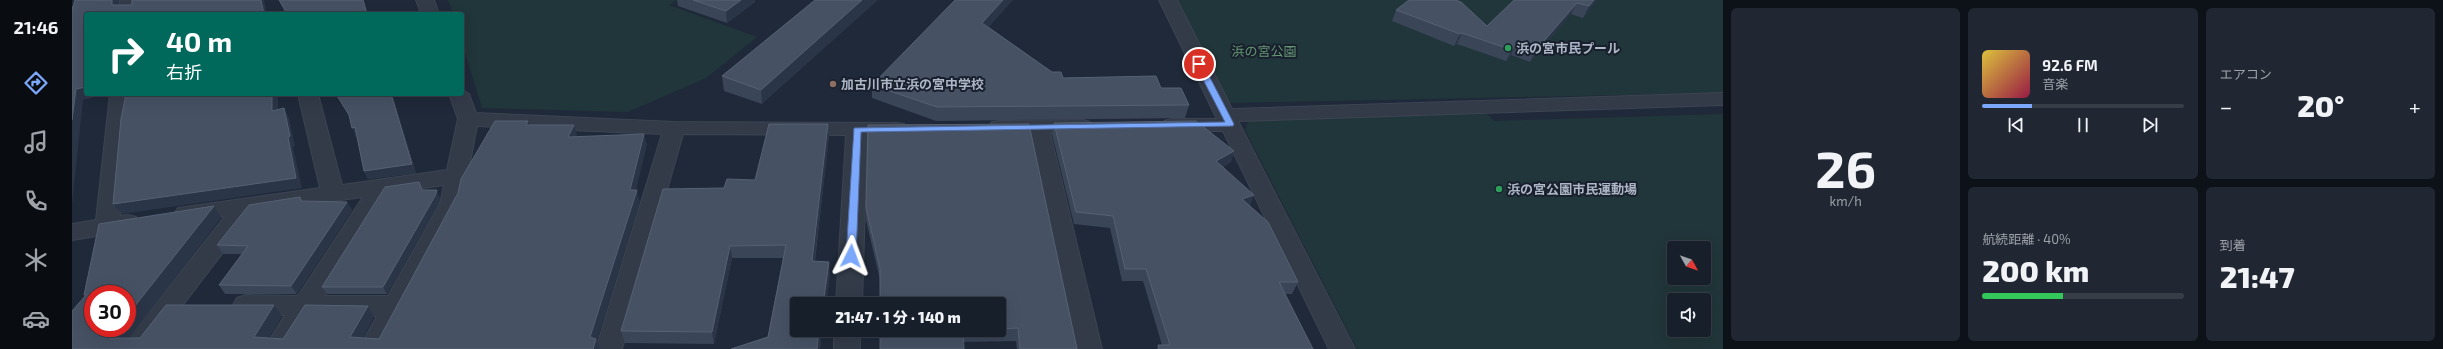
<!DOCTYPE html>
<html lang="ja">
<head>
<meta charset="utf-8">
<style>
	body { margin:0; font-family:"Exo 2","Noto Sans JP",sans-serif; background:#202733; color:#f1f3f6; height:100vh; display:flex; flex-direction:column; font-size:15px; white-space:nowrap }
	* { box-sizing:border-box; margin:0 }
	p { font-size:13px; color:#9ea2a9 }
	.icon { flex:none; width:22px; height:22px; fill:none; stroke:currentColor; stroke-width:2; stroke-linecap:round; stroke-linejoin:round }
	.map { position:relative; flex:1; overflow:hidden }
	.details { display:flex; flex-direction:column; gap:8px; padding:8px; background:#0d1118; width:720px }
	.details>* { flex:none }
	.hud { position:absolute; left:12px; top:12px; width:380px; height:84px; border-radius:4px; box-shadow:0 4px 16px #0002,0 0 0 1px #363d47; background:#00695c; color:#fff; overflow:hidden }
	.needle { width:26px; rotate:130deg }
	.tools { position:absolute; left:1595px; top:241px; display:grid; gap:8px }
	.tools a { display:grid; place-items:center; width:44px; height:44px; border-radius:4px; background:#171f2b; box-shadow:0 4px 16px #0002,0 0 0 1px #363d47; font-size:20px }
	.speed { position:absolute; left:12px; top:285px; display:flex; gap:8px; font-size:20px; font-weight:700; text-align:center }
	.speed>* { display:grid; place-content:center; width:52px; height:52px; border-radius:50%; background:#171f2b; box-shadow:0 4px 16px #0002,0 0 0 1px #363d47; line-height:1 }
	.speed .limit { border:6px solid #d22; background:#fff; color:#111 }
	.pin { position:absolute; display:grid; place-items:center; width:34px; height:34px; color:#fff; margin:-17px; border:2px solid #fff; border-radius:50%; box-shadow:0 1px 4px #0007 }
	.me { position:absolute; width:44px; margin:-22px; rotate:3deg; stroke-linejoin:round; filter:drop-shadow(0 0 3px #0008) }
	.turn { display:flex; align-items:center; gap:14px; height:84px; padding:0 16px; font-size:18px }
	.turn .icon { width:52px; height:52px; stroke-width:2.5 }
	.turn b { display:block; font-size:28px; line-height:34px }
	.big { font-size:30px; font-weight:800; line-height:1.1 }
	.details .tile { flex:1; display:flex; flex-direction:column; justify-content:center; gap:6px; min-width:0; padding:0 14px; border-radius:6px; background:#202733 }
	.details .dial { align-items:center; gap:0 }
	.dial b { font-size:52px; line-height:1 }
	.song { display:flex; align-items:center; gap:12px }
	.cover { width:48px; height:48px; border-radius:6px; background:linear-gradient(135deg,hsl(50 70% 55%),hsl(340 70% 35%)) }
	.played { height:4px; border-radius:2px; background:linear-gradient(90deg,#7ca8fc 25%,#363d47 25%) }
	.keys { display:flex; justify-content:space-around; direction:ltr }
	.heat { display:flex; justify-content:space-between; align-items:center; font-size:22px; direction:ltr }
	.charge { height:6px; border-radius:3px; background:linear-gradient(90deg,#34c759 40%,#363d47 0) }
	.details .tiles { flex:1; display:grid; gap:8px; grid-template-columns:repeat(3,1fr) }
	.tile:first-child { grid-row:span 2 }
	.trip { position:absolute; left:718px; top:297px; width:216px; height:40px; border-radius:4px; background:#171f2b; box-shadow:0 4px 16px #0002,0 0 0 1px #363d47; font-weight:800; line-height:40px; text-align:center }
	main { display:flex; flex:1; min-height:0 }
	.tabs { display:flex; flex-direction:column; width:72px; justify-content:space-around; align-items:center; background:#090c11; color:#9ea2a9 }
	.tabs .icon { width:28px; height:28px }
	.tabs .selected { color:#7ca8fc }
	.tabs b { font-size:18px; color:#f1f3f6 }
	.map>svg:first-child { display:block }
</style>
</head>
<body>
<main>
<nav class="tabs">
<b>21:46</b>
<svg class="icon selected" aria-label="directions" viewBox="0 0 24 24"><path d="M12 3l9 9-9 9-9-9zM9 14v-3h6M13 9l2 2-2 2"/></svg>
<svg class="icon" aria-label="music" viewBox="0 0 24 24"><path d="M9 18V5l10-2v13"/><circle cx="6" cy="18" r="3"/><circle cx="16" cy="16" r="3"/></svg>
<svg class="icon" aria-label="phone" viewBox="0 0 24 24"><path d="M5 4h4l2 5-3 2q2 4 5 5l2-3 5 2v4C11 20 4 13 5 4z"/></svg>
<svg class="icon" aria-label="climate" viewBox="0 0 24 24"><path d="M12 3v18M4 7l16 10M4 17L20 7"/></svg>
<svg class="icon" aria-label="car" viewBox="0 0 24 24"><path d="M5 17H2v-5l4-1 3-4h7l3 4 3 1v5h-3M9 17h6M6 11h13"/><circle cx="7" cy="17" r="2"/><circle cx="17" cy="17" r="2"/></svg>
</nav>
<div class="map">
<svg width="1651" height="349" viewBox="0 0 1651 349">
	<rect width="100%" height="100%" fill="#1f2939"/>
	<!-- green -->
	<path fill="#21363a" fill-rule="evenodd" d="M376,0H605L597,5L685,37L634,78L556,112L410,108L390,43V14H381Z
		M1105,0H1651V93L1156,103Z
		M1414,113L1422,121L1651,114V349H1285L1173,130L1177,120ZM1602,248H1632V278H1602ZM1602,300H1632V330H1602Z"/>
	<g fill="none" stroke-linecap="round" stroke-linejoin="round">
		<!-- minor casing -->
		<g stroke="#3c4452" stroke-width="2">
			<path id="minor" d="M48,0H66L65,14H47Z
				M344,0H362L367,14H349Z
				M1087,0H1105L1160,109L1651,93V105L1166,121L1283,349H1257L1151,131H1099L1092,129L1089,125L1092,121L1099,119H1145Z
				M390,89L397,94L404,113L602,122L825,123L832,124L835,129L832,134L795,135L790,304H764L774,135L611,134L550,349H524L590,134L405,126L390,204L314,349H287L305,316L240,315L219,349H192L213,315H174L165,312L161,305L165,298L174,295L226,296L291,197L182,212L77,349H49L153,216L114,222L106,220L102,214L106,208L248,188L226,94H246L270,185L375,170L386,119L377,94H390ZM372,185L368,204L316,296H252L316,193Z
				M38,94H58L48,216L56,215L64,217L68,223L64,229L56,231L0,240V224L24,220Z
				M1011,120L1018,122L1021,126L1018,130L978,133L1030,349H1004L957,133L920,132L917,127L920,122L927,121Z
				M762,330H788V349H762Z"/>
		</g>
		<!-- minor -->
		<use href="#minor" fill="#333b49" fill-rule="evenodd"/>
	</g>
	<!-- wall -->
	<path fill="#3a4558" d="M605,0H683V2L655,23L606,6Z
		M743,0L690,104L652,91L650,76Z
		M1442,0H1525L1511,18L1499,14L1458,62L1439,55L1434,61L1385,44L1382,46L1320,21L1324,10L1415,26Z
		M917,27L980,72L991,78L1089,88L1117,105L1113,118L864,121L800,98V85Z
		M264,94H320L344,173L296,179L292,171L285,136L284,137L278,117Z
		M982,123L1162,151L1159,162L1151,167L1178,207L1226,282L1220,294H1213L1241,349H1085L1086,345H1090L1071,281H1050L1038,228L1002,224L980,134Z
		M756,124L757,136L743,261L758,274L754,304H725V330H750L748,349H659L696,337L711,258H660L642,344L553,343L549,331L652,188L683,180Z
		M351,190L368,198L367,203L315,294H255L250,287Z
		M230,201L280,210L225,294H153L147,285L170,254H151L145,245Z
		M794,208L1005,349H945L944,341L892,342L808,330H927V304L808,280L794,220Z"/>
	<!-- shaded-wall -->
	<path fill="#2a3547" d="M40,0H47L46,14L40,5Z
		M189,0H192L195,14H192Z
		M291,0H292L296,14H295Z
		M669,0H683V2L655,23L654,11Z
		M790,0H806L690,104L689,90Z
		M931,0H941L909,36L910,23Z
		M1522,0H1525L1511,18L1517,6Z
		M1505,3L1499,14L1458,62L1464,50Z
		M1390,33L1385,44L1382,46L1388,34Z
		M1445,43L1439,55L1434,61L1440,50Z
		M14,87V94H35L11,100L0,204V120L4,89Z
		M200,94H206V121L200,111Z
		M319,94H320L344,173L296,179L292,171Z
		M212,108L217,118L223,146L221,147L230,188L50,214L41,204Z
		M456,121L460,132L454,125Z
		M756,124L757,136L741,273L740,261Z
		M502,125L505,136L496,137Z
		M283,127L287,136L284,137L280,128Z
		M572,134L575,145L561,202L558,190Z
		M1162,151L1159,162L1140,173L1144,161Z
		M365,190L368,198L367,203L315,294L311,287Z
		M565,190L568,202L525,341L528,349H521L518,337Z
		M1182,195L1178,207L1170,199Z
		M275,202L280,210L225,294L219,286Z
		M142,206L149,218L49,349L37,338L46,328H55V316Z
		M658,246L660,258L642,344L640,332Z
		M757,262L758,274L754,304H751Z
		M202,305L210,316L191,349L182,337Z
		M296,306L302,317L286,349L278,337Z
		M747,330H750L748,349H745Z"/>
	<!-- building -->
	<path fill="#465264" stroke="#566173" d="M3,0H40V5H60V0H189L192,14H14V87L4,89L0,120V7H1Z
		M207,0H291L295,14H215Z
		M621,0H669L654,11Z
		M743,0H790L689,90L650,76Z
		M883,0H931L910,23L980,72H989L991,78L1084,76L1089,88H1109L1117,105L865,107L800,85Z
		M1337,0H1383L1389,2L1415,26L1442,0H1522L1517,6L1505,3L1464,50L1445,43L1440,50L1390,33L1388,34L1324,10Z
		M54,94H200V111L212,108L218,136L216,137L224,178L41,204L49,119Z
		M264,94H319L340,164L292,171L283,127L280,128L277,115Z
		M423,121H456L454,125H502L496,137L572,134L558,190H565L518,337L524,339L521,349H0V311L14,295H12L27,224L142,206L55,316V294H21V328H46L37,338H68L94,305H202L182,337L211,339L233,305L296,306L278,337L307,339L386,193L389,179Z
		M1124,121L1162,151L1144,161L1182,195L1170,199L1196,222L1226,282H1207L1241,349H1087L1086,345H1098L1074,269H1053L1041,216L1004,212L982,123Z
		M697,124H756L740,261L757,262L751,304H725V330H747L745,349H659L696,337L714,245L658,246L640,332L549,331L591,189L652,188L655,179L683,180Z
		M957,124L1005,349H948L946,328L927,329V304H808V268L794,208L796,125Z
		M347,182L350,190H365L363,196L311,287H250L313,187Z
		M228,197L229,201L275,202L219,286L147,285L176,246L145,245L177,205Z
		M808,330H896H891L892,349H808Z"/>
	<!-- route -->
	<path fill="#7ca8fc" stroke="#516da4" d="M1125,62L1131,64L1162,124L1161,126L789,132L784,256L779,260L774,256L782,128L1153,122L1123,64Z"/>
	<!-- markers -->
	<g fill="#2e9e5b" stroke="#19202d" stroke-width="1.5">
		<circle cx="1436" cy="48" r="4"/>
		<circle cx="1427" cy="189" r="4"/>
	</g>
	<circle fill="#8d6e63" stroke="#19202d" stroke-width="1.5" cx="761" cy="84" r="4"/>
	<g text-anchor="middle" stroke-width="4" stroke-linejoin="round" paint-order="stroke">
		<!-- poi labels -->
		<g font-size="13" font-weight="bold" fill="#adb6c6" stroke="#19202d" text-anchor="start">
			<text x="1444" y="53">浜の宮市民プール</text>
			<text x="769" y="89">加古川市立浜の宮中学校</text>
			<text x="1435" y="194">浜の宮公園市民運動場</text>
		</g>
		<!-- park labels -->
		<g font-size="13" fill="#649772" stroke="#19202d">
			<text x="1192" y="56">浜の宮公園</text>
		</g>
	</g>
</svg>
<div class="tools">
<a><svg class="needle" viewBox="-14 -14 28 28"><path d="M0-13l5 13h-10z" fill="#e53935"/><path d="M0 13l5-13h-10z" fill="#9ea2a9"/></svg></a>
<a><svg class="icon" aria-label="sound" viewBox="0 0 24 24"><path d="M4 9h4l5-4v14l-5-4H4zM17 9q2 3 0 6"/></svg></a>
</div>
<div class="speed"><div class="limit">30</div></div>
<div class="pin" style="left:1127px;top:64px;background:#d93025"><svg class="icon" aria-label="arrive" viewBox="0 0 24 24"><path d="M6 21V4h12l-3 4 3 4H6"/></svg></div>
<svg class="me" style="left:779px;top:256px" viewBox="-20 -20 40 40"><path d="M0-17L14 15 0 8-14 15z" fill="#7ca8fc" stroke="#fff" stroke-width="4"/></svg>
<div class="trip">21:47 · 1 分 · 140 m</div>
<div class="hud">
<div class="turn"><svg class="icon" aria-label="right" viewBox="0 0 24 24"><path d="M7 20v-9h11M14 6l5 5-5 5"/></svg><div><b>40 m</b>右折</div></div>
</div>
</div>
<section class="details">
<div class="tiles">
<div class="tile dial"><b>26</b><p>km/h</p></div>
<div class="tile">
<div class="song"><i class="cover"></i><div><b>92.6 FM</b><p>音楽</p></div></div>
<div class="played"></div>
<div class="keys"><svg class="icon" aria-label="previous" viewBox="0 0 24 24"><path d="M18 5L8 12l10 7zM5 5v14"/></svg><svg class="icon" aria-label="pause" viewBox="0 0 24 24"><path d="M8 5v14M16 5v14"/></svg><svg class="icon" aria-label="next" viewBox="0 0 24 24"><path d="M6 5l10 7-10 7zM19 5v14"/></svg></div>
</div>
<div class="tile"><p>エアコン</p>
<div class="heat"><a>−</a><b class="big">20°</b><a>+</a></div>
</div>
<div class="tile"><p>航続距離 · 40%</p><b class="big">200 km</b><div class="charge"></div></div>
<div class="tile"><p>到着</p><b class="big">21:47</b></div>
</div>
</section>
</main>
</body>
</html>
